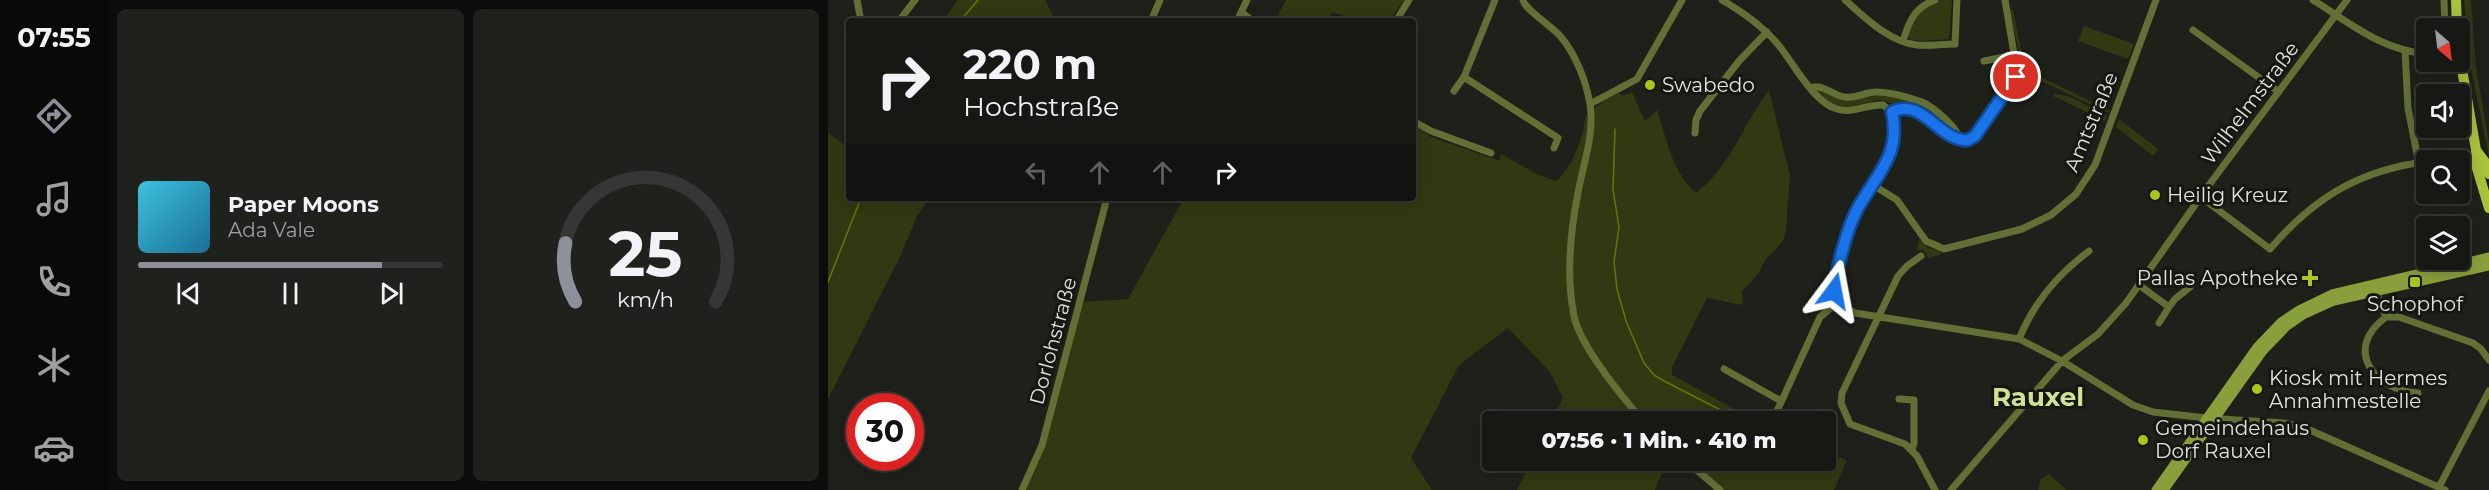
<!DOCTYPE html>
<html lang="de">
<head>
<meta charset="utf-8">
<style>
	body { margin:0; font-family:Montserrat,sans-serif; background:#1f211d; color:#f1f3f6; height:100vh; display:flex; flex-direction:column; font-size:22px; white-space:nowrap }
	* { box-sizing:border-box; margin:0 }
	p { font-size:20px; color:#9ea0a0 }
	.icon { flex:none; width:33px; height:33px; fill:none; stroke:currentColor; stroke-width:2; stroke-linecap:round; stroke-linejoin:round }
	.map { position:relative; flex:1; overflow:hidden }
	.side { display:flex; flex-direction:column; gap:9px; padding:9px; background:#0c0d0b; width:720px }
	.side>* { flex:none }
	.hud { position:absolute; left:18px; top:18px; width:570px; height:183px; border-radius:6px; box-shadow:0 3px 15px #0003,0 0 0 2px #353734; background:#161814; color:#f1f3f6; overflow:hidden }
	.needle { width:39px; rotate:152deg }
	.buttons { position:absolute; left:1588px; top:18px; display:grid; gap:12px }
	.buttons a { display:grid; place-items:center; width:54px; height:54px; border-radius:6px; background:#161814; box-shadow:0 3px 15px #0003,0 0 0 2px #353734; font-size:30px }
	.speed { position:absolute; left:18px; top:393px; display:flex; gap:12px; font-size:30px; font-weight:700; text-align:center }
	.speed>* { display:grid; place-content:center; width:78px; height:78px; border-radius:50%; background:#161814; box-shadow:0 3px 15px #0003,0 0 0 2px #353734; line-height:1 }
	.speed .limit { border:9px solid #d22; background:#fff; color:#111 }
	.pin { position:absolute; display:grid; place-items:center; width:51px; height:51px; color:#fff; margin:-26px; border:3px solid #fff; border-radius:50%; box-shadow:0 2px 6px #0007 }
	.me { position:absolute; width:66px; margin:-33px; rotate:13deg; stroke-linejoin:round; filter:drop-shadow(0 0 4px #0008) }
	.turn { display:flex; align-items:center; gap:21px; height:126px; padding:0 18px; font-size:27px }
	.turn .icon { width:78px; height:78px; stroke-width:2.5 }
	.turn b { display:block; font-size:42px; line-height:51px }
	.lanes { display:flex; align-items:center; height:57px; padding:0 18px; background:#0003; justify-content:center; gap:30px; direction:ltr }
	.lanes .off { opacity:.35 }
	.side .tile { flex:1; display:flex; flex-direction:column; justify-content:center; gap:9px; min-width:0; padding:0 21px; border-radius:9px; background:#1f211d }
	.side .dial { align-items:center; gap:0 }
	.dial svg { height:156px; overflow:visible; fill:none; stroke:#353734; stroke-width:7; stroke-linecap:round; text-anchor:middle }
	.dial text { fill:#f1f3f6; stroke:none }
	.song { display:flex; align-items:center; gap:18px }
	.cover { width:72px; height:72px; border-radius:9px; background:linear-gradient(135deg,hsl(190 70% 55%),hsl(200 70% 35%)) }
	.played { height:6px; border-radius:3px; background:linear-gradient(90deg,#8c9099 80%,#353734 80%) }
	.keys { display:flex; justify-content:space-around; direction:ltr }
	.side .tiles { flex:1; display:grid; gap:9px; grid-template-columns:repeat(2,1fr) }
	.trip { position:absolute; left:654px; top:411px; width:354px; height:60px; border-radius:6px; background:#161814; box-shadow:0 3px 15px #0003,0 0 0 2px #353734; font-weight:800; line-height:60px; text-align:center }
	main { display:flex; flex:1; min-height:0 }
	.tabs { display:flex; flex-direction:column; width:108px; justify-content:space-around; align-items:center; background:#090a08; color:#9ea0a0 }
	.tabs .icon { width:42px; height:42px }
	.tabs .on { color:#8c9099 }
	.tabs b { font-size:27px; color:#f1f3f6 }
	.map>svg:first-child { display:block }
</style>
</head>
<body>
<main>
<nav class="tabs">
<b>07:55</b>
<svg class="icon on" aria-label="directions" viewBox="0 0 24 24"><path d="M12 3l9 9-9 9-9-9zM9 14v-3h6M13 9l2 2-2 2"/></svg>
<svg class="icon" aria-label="music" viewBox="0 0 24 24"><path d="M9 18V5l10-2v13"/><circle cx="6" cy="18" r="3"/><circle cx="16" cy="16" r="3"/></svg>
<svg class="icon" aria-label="phone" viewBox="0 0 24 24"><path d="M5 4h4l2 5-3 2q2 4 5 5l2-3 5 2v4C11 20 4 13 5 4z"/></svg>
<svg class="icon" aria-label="climate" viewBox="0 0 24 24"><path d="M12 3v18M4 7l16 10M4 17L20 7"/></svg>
<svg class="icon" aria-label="car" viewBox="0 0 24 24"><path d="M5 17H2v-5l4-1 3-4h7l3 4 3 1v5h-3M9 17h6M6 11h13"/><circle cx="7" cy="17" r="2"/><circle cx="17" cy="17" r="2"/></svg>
</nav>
<section class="side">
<div class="tiles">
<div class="tile">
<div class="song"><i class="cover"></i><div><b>Paper Moons</b><p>Ada Vale</p></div></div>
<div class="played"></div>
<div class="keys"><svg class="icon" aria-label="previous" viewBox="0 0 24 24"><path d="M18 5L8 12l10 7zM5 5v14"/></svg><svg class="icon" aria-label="pause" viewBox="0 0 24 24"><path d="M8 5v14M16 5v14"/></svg><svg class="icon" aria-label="next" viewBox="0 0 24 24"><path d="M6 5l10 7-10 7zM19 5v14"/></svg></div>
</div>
<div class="tile dial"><svg viewBox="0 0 100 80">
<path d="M14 69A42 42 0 1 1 86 69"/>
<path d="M14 69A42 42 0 0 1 9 39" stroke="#8c9099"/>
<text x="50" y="56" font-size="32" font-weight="700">25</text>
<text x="50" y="72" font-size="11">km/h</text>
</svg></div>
</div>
</section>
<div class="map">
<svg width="1661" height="490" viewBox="0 0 1661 490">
	<rect width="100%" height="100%" fill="#1e201a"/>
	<!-- green -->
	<path fill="#303911" d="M129,0H217L225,16L206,21H116Z
		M458,0H576L561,21H531L504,12L499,21H451L448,19Z
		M1113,0H1124L1121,39L1092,41L1082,39L1080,36C1088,16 1092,8 1113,0Z
		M1636,0H1643L1648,67L1661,143V157L1642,64Z
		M1182,10H1185L1197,70L1194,66Z
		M1256,26L1306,44L1300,59L1250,41Z
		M1204,73L1281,110L1280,113L1203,76Z
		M988,89L1014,99L1059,95L1093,104L1130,135H1126L1091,110L1051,100L1025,106L1024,108C1008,107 995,102 988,89Z
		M941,90L962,175L958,230L955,241L938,259L930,274L914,291L915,305L879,298L844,367V375L929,421H723L735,398L722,372L680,328L631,365L583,458L604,490H194L203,473L253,302L300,299L356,198H585V124L603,137L672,161L673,154L711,175L728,181C742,171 757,135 757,117C765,113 766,108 773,103C778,99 785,96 792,93L793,96L804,92L817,121L829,110C839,139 844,172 868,193C903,166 915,124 941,90Z
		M1226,94L1240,96L1279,115L1277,121L1225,96Z
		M1291,119L1330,149L1325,156L1288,127Z
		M0,133L21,147V198H101L89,216L73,255L0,399Z
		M1091,239L1099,247L1113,252V254L1101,258L1095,250H1089Z
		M998,453L1019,460L1006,490H895L858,461L998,460Z
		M703,461V460L839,461L827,490H689Z
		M1221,474L1239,490H1210L1213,479Z"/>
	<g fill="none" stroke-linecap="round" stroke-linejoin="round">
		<!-- stream -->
		<path stroke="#657804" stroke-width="1.5" d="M132,21L150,0
			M787,129L785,190L791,227L786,262L789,289L798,321L816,363L826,375L838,382L916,422
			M0,282L33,198"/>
		<!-- minor -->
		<path stroke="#627036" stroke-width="7" d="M29,0L33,21
			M695,0C697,10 724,26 733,37C748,55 758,81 762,104C767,134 755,164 750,193C742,233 738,276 746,316C752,346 795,398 816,422
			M894,0C913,11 933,25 948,42C965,61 984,102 1009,109C1025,114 1039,104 1055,105L1064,112C1074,159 1046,173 1029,210C1019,232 1014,257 1007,281C1005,298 1012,306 1027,313L1191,339L1234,361L1305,405L1325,412L1379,418L1455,423L1475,427L1617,490
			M1017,0C1036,17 1061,42 1089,45C1101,46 1114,44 1127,44L1129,0
			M1485,0C1522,23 1553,50 1599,54
			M1616,0L1617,28
			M413,12L425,21
			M71,21L87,0
			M323,21L332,0
			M409,21L419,0
			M568,21L581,0
			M1365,30L1451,92
			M1075,41C1081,21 1087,7 1107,0
			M1577,50L1580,108L1596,190L1603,201
			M1156,61L1187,55
			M636,77L730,138L726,148
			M983,88C995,83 1005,96 1017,97C1028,99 1037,92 1048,92C1063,92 1080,97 1094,102C1104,106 1132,129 1131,140
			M626,91L636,77L667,0
			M762,104L809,79L854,0
			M1064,112C1097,95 1120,155 1147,136L1189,72L1177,0
			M585,121L603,131L663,153
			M867,133L868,120L872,111L911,61L939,32
			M1045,185L1069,200L1098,241L1116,249L1194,229L1223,215L1248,194L1267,165L1328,0
			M1373,197L1442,249C1483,201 1526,173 1589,163
			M1093,256L1079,266L1070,276L1014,393L1013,403L1022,424L1077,444L1089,456L1107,490
			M1311,285L1341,307L1347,299L1362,287
			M1547,289L1558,317H1571L1645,343L1653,349L1661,360
			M1558,317C1514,349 1547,391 1590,393
			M1331,323L1341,307
			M1191,339C1206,302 1229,275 1261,251
			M896,369L953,401
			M1071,399L1086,400V443L1084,450
			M944,422L992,317L1010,302
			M857,460L892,490
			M1611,487L1661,391
			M194,490L214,445L279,198
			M1123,490L1234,361L1270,334L1298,303L1381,185L1519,0"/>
		<!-- secondary -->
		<path stroke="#899f3b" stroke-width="9" d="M1328,490L1429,347L1453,322L1471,310L1504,294L1661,257
			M1336,490L1435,351L1459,326L1475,315L1506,301L1661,266"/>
		<!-- primary -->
		<path stroke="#a7c23c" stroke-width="10" d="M1628,0L1629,28
			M1632,58L1648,150V165L1661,208
			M1648,150L1657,162L1661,174"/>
	</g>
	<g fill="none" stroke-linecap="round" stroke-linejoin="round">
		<!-- route casing -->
		<g stroke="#114b97" stroke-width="15">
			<path id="route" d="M1006,291C1009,267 1019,227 1031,206C1050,173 1073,154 1064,112C1094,96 1113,143 1140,140L1147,136L1188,77"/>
		</g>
		<!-- route -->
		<use href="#route" stroke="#1a73e8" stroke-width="10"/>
	</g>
	<!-- markers -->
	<g fill="#a8c71c" stroke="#151711" stroke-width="2">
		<circle cx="822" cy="85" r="6"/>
		<circle cx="1327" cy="195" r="6"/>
		<path d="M1479 269h6v6h6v6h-6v6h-6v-6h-6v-6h6z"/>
		<rect x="1581" y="276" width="12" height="12" rx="3"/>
		<circle cx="1429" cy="389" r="6"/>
		<circle cx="1315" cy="440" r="6"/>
	</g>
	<g text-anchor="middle" stroke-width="6" stroke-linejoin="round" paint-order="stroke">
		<!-- poi labels -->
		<g font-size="20" fill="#e2e3df" stroke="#151711" text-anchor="start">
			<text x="834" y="92">Swabedo</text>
			<text x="1339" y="202">Heilig Kreuz</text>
			<text x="1470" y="285" text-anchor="end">Pallas Apotheke</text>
			<text x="1587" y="311" text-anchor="middle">Schophof</text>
			<text x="1441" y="385">Kiosk mit Hermes<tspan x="1441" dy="23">Annahmestelle</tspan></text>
			<text x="1327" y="435">Gemeindehaus<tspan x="1327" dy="23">Dorf Rauxel</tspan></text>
		</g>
		<!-- street labels -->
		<g font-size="20" fill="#e2e3df" stroke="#151711">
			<text transform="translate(1422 103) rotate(-53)" y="7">Wilhelmstraße</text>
			<text transform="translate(1263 122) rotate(-67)" y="7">Amtstraße</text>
			<text transform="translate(225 341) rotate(-75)" y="7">Dorlohstraße</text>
		</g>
		<!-- district labels -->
		<g font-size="26" font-weight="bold" fill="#cfe397" stroke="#151711">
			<text x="1210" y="406">Rauxel</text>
		</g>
	</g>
</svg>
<div class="buttons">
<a><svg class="needle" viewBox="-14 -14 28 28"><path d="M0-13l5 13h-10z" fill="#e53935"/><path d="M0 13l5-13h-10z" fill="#9ea0a0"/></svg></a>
<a><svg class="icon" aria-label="sound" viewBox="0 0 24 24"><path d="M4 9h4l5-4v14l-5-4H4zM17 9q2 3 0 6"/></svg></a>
<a><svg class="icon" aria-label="search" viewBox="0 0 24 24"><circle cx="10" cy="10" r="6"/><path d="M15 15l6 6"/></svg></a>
<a><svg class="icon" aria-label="layers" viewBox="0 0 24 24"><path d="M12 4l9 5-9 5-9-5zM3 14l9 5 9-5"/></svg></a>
</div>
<div class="speed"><div class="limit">30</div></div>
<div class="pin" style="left:1188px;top:77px;background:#d93025"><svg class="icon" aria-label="arrive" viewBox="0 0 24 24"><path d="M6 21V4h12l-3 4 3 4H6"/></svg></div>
<svg class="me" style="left:1006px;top:291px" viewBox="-20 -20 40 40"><path d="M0-17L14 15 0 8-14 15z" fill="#1a73e8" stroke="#fff" stroke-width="4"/></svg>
<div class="trip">07:56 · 1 Min. · 410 m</div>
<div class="hud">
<div class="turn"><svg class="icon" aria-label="right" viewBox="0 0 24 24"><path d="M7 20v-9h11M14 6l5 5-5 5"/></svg><div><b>220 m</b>Hochstraße</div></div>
<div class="lanes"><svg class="icon off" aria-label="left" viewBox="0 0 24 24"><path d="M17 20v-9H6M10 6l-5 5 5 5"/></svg><svg class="icon off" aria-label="ahead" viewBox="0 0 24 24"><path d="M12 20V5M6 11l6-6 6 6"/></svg><svg class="icon off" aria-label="ahead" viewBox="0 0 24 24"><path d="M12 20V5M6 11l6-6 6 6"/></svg><svg class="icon" aria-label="right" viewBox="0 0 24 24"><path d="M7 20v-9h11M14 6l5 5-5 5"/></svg></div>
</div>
</div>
</main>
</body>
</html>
